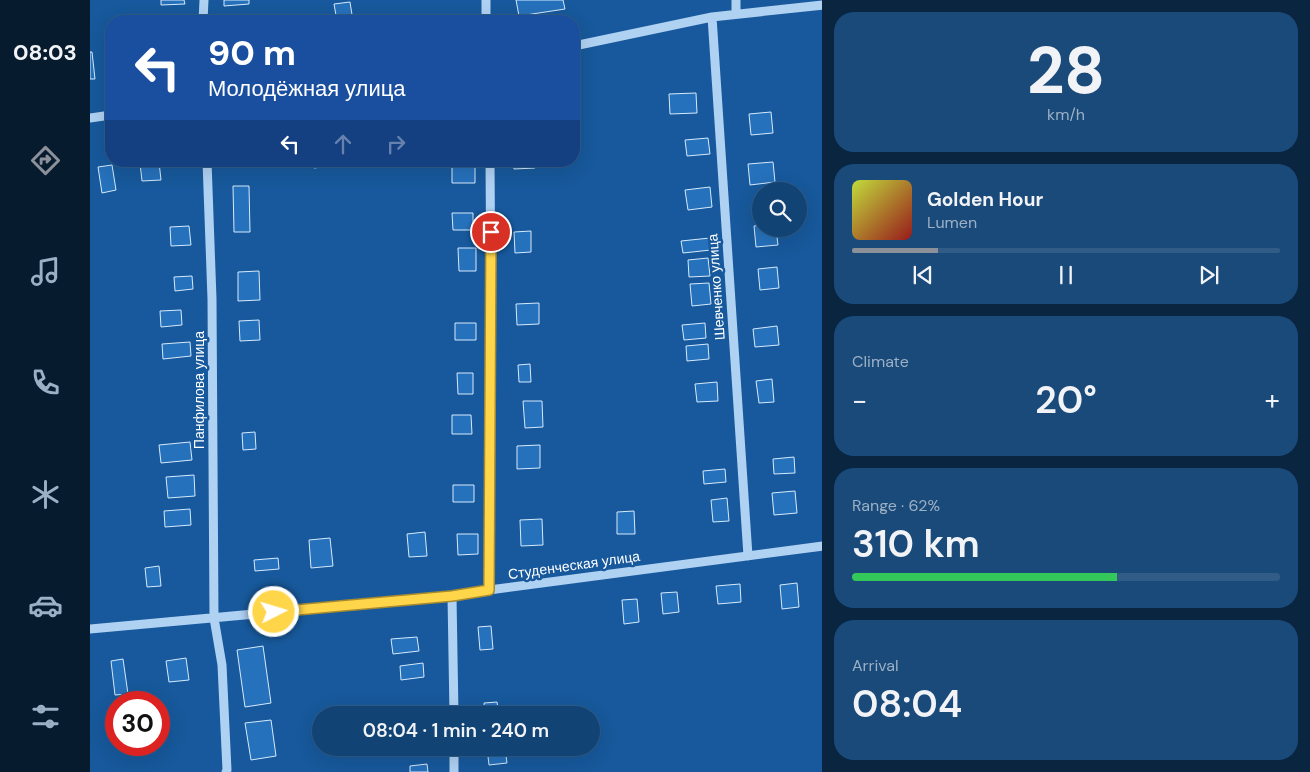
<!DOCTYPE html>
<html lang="en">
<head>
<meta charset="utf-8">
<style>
	body { margin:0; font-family:"DM Sans",sans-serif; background:#1a4a7a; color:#f1f3f6; height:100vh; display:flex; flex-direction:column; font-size:19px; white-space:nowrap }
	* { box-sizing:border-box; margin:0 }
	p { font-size:16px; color:#9cb0c5 }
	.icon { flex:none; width:28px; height:28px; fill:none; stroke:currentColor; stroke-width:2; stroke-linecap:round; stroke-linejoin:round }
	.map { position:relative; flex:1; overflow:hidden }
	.side { display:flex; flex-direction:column; gap:12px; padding:12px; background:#092540; width:488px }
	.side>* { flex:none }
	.top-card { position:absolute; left:15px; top:15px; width:475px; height:152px; border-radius:20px; box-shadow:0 5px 20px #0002,0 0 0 1px #305c87; background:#1a4fa0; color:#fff; overflow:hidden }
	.controls { position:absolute; left:662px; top:182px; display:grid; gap:10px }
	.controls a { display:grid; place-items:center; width:55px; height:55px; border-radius:50%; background:#114375; box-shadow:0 5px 20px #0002,0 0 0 1px #305c87; font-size:25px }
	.speed { position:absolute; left:15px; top:691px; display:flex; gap:10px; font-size:25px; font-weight:700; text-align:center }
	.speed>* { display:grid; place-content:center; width:65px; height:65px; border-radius:50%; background:#114375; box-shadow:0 5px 20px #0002,0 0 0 1px #305c87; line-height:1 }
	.speed .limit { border:8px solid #d22; background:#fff; color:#111 }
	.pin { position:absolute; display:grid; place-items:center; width:42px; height:42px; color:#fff; margin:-21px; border:2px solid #fff; border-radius:50%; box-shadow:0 1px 5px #0007 }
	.me { position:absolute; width:55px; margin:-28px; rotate:85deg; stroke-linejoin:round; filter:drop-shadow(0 0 4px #0008) }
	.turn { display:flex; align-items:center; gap:18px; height:105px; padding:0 20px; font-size:22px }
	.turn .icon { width:65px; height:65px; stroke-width:2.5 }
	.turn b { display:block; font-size:35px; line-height:42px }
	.lanes { display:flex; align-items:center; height:48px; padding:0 20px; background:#0003; justify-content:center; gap:25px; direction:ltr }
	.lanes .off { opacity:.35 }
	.big { font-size:38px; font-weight:600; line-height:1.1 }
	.side .tile { flex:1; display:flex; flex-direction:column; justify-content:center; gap:8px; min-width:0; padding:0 18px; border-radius:20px; background:#1a4a7a }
	.side .dial { align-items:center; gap:0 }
	.dial b { font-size:65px; line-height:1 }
	.song { display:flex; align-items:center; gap:15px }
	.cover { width:60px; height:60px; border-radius:8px; background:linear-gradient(135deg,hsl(70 70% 55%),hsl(0 70% 35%)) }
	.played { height:5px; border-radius:2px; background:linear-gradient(90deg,#8c9099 20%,#305c87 20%) }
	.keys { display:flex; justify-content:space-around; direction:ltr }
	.heat { display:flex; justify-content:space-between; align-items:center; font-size:28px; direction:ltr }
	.charge { height:8px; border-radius:4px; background:linear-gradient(90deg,#34c759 62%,#305c87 0) }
	.trip { position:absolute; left:222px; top:706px; width:288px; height:50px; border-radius:25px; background:#114375; box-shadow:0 5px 20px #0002,0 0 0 1px #305c87; font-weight:600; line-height:50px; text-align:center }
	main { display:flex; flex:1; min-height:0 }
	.menu { display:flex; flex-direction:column; width:90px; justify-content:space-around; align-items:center; background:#071b2f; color:#9cb0c5 }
	.menu .icon { width:35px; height:35px }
	.menu .active { color:#8c9099 }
	.menu b { font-size:22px; color:#f1f3f6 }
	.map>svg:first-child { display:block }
</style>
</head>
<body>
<main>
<nav class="menu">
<b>08:03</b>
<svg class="icon active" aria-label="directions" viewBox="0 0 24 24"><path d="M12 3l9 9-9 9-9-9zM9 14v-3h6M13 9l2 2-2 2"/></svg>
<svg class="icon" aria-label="music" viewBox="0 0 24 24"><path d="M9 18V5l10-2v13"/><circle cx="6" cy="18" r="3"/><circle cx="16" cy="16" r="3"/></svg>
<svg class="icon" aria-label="phone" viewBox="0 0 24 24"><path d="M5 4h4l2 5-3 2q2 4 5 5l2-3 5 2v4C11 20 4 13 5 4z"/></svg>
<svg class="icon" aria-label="climate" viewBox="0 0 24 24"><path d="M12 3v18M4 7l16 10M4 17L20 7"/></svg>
<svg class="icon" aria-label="car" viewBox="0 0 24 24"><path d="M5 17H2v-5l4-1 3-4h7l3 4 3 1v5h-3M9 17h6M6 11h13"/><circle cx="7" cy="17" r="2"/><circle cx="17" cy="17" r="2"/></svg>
<svg class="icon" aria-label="filters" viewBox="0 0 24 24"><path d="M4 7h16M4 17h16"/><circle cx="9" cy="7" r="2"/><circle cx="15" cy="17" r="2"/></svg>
</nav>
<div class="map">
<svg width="733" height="772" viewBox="0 0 733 772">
	<rect width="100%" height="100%" fill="#17599c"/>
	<!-- building -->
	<path fill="#2671bb" stroke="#d6eafc" d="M71,0H94L95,4L71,5Z
		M134,0H159V4L134,6Z
		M426,0H473L475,9L429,16Z
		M260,2L263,21H247L244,4Z
		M0,52H2L5,79H0Z
		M484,91H489V114H484Z
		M606,93L607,113L580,114L579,94Z
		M681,112L683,133L661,135L659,114Z
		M618,138L620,154L597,156L595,140Z
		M224,161H245L246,165L224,168Z
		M423,161H445V168L424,169Z
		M69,162L71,180L52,181L50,163Z
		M683,162L685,182L660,185L658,164Z
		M22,165L26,190L12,193L8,167Z
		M362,167H385V183H362Z
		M143,186H159L160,232H144Z
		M620,187L622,207L598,210L595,190Z
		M362,213H383V230H363Z
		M671,225V229H686L688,245L666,247L664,226Z
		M99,226L101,245L81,246L80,227Z
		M441,231V252L425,253L424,232Z
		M620,238L621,250L593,253L591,241Z
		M368,248H386V271H369Z
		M618,258L620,276L599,277L598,260Z
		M687,267L689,288L670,290L668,269Z
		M169,271L170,300L148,301V272Z
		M102,276L103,289L85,291L84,277Z
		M619,283L621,304L602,306L600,284Z
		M449,303V324L427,325L426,304Z
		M91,310L92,325L71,327L70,311Z
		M169,320L170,340L150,341L149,321Z
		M365,323H386V340H365Z
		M615,323L616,338L594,340L592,325Z
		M687,326L689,345L665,347L663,329Z
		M100,342L101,356L73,359L72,344Z
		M618,344L619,359L597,361L596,346Z
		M440,364L441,382H429L428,365Z
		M367,373H383V394H368Z
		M682,379L684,402L669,403L666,381Z
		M627,382L628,401L607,402L605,384Z
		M433,401H452L453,427L435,428Z
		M362,415H381L382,434H362Z
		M165,432L166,449L153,450L152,433Z
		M100,442L102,460L71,463L69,445Z
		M450,445V468L427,469V446Z
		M704,457L705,473L684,474L683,459Z
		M635,469L636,482L614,484L613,471Z
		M104,475L105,496L78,498L76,477Z
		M363,485H384V502H363Z
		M705,491L707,513L684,515L682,493Z
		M637,498L639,521L623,522L621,500Z
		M100,509L101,525L75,527L74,511Z
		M544,511L545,534H527V512Z
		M452,519L453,545L431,546L430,520Z
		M335,532L337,556L319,557L317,534Z
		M367,534H388V554L368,555Z
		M240,538L243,566L221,568L219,540Z
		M188,558L189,569L165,571L164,560Z
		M69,566L71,586L57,587L55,568Z
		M707,583L709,607L692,609L690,585Z
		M650,584L651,602L628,604L626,586Z
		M587,592L589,612L573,614L571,593Z
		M547,599L549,622L534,624L532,600Z
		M401,626L403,649L390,650L388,627Z
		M327,637L329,651L303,654L301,639Z
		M173,646L181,703L155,707L147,650Z
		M96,658L99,680L79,682L76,661Z
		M33,659L38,694L25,695L21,661Z
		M333,663L334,677L311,680L310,666Z
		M407,702L409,715H395L394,703Z
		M181,720L186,756L161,760L155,723Z
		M397,748H415L417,763L399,765Z
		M337,764L338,772H320V766Z"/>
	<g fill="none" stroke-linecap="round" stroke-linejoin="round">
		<!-- minor -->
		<path stroke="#afd1f2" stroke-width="9" d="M646,0V14
			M622,17L658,556
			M113,21L114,0
			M396,21V0
			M484,46L622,17L733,5
			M0,118L21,115
			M117,161L122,299L124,618L132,665L137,770L136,772
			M399,590L401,301L400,161
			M362,596L364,715
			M0,629L362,596L399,590L733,546
			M364,748V772"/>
	</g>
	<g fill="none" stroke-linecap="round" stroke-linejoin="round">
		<!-- route casing -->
		<g stroke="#a68a30" stroke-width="12">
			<path id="route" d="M184,612L362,596L399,590L401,232"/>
		</g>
		<!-- route -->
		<use href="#route" stroke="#ffd54a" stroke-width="9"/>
	</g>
	<g text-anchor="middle" stroke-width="5" stroke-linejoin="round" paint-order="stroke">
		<!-- street labels -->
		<g font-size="14" fill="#fff" stroke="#17599c">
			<text transform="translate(626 287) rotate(-94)" y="5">Шевченко улица</text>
			<text transform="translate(109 390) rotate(-90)" y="5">Панфилова улица</text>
			<text transform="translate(484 565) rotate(-8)" y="5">Студенческая улица</text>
		</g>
	</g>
</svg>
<div class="controls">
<a><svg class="icon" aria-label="search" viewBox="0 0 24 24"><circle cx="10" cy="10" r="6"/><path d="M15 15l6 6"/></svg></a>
</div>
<div class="speed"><div class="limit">30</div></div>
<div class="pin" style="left:401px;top:232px;background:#d93025"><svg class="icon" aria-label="arrive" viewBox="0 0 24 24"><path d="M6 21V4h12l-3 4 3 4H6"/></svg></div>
<svg class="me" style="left:184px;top:612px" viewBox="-20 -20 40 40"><circle r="17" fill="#ffd54a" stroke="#fff" stroke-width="3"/><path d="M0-11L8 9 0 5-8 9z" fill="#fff"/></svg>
<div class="trip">08:04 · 1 min · 240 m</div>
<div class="top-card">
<div class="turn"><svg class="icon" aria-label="left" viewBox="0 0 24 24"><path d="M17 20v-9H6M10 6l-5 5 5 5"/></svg><div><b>90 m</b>Молодёжная улица</div></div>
<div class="lanes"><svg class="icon" aria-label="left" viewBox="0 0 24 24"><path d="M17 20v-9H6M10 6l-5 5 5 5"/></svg><svg class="icon off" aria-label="ahead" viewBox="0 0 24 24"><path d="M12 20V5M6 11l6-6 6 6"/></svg><svg class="icon off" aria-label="right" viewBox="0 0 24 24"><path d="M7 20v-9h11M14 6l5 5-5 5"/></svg></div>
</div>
</div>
<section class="side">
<div class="tile dial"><b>28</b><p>km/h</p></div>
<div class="tile">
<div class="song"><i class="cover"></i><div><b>Golden Hour</b><p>Lumen</p></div></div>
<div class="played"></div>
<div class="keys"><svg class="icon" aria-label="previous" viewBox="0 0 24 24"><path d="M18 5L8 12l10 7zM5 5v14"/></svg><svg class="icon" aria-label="pause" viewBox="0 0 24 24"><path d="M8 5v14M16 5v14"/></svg><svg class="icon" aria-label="next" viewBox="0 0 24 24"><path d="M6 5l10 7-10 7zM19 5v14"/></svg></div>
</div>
<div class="tile"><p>Climate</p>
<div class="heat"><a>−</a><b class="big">20°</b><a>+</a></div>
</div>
<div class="tile"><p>Range · 62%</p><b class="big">310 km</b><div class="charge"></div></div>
<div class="tile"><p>Arrival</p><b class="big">08:04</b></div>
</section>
</main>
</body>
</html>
